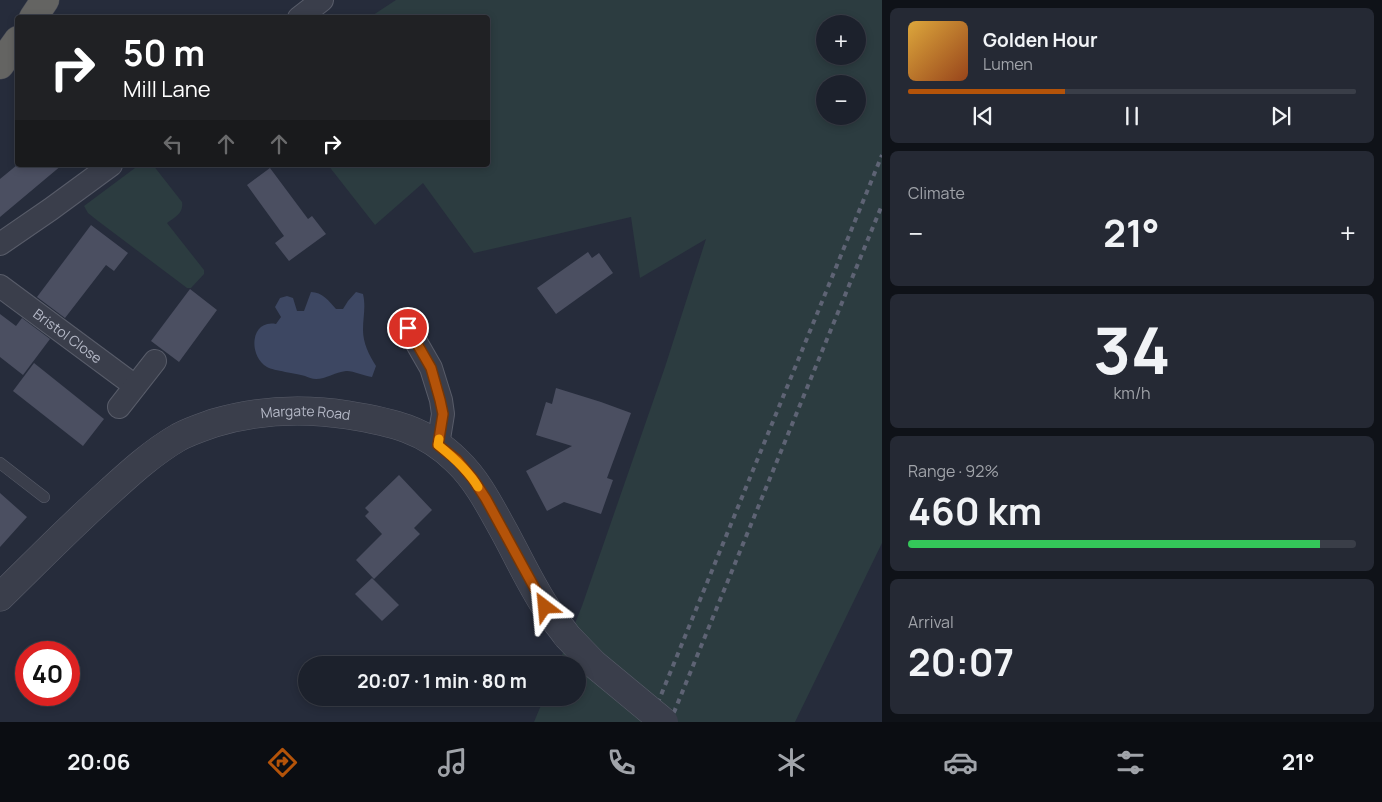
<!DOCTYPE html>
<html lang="en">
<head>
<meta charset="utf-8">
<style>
	body { margin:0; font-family:Manrope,sans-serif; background:#252934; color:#f1f3f6; height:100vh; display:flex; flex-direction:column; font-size:19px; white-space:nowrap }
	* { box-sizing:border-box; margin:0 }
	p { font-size:16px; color:#a0a3a9 }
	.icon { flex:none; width:28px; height:28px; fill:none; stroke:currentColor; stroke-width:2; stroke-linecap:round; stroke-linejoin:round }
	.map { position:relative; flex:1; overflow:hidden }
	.sheet { display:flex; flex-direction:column; gap:8px; padding:8px; background:#0f1218; width:500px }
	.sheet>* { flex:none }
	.top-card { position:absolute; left:15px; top:15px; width:475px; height:152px; border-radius:5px; box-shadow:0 2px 8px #0003,0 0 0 1px #3a3e48; background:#202124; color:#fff; overflow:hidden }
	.fabs { position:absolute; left:816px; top:15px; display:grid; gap:10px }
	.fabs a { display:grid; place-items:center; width:50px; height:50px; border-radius:50%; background:#1c212c; box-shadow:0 2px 8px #0003,0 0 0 1px #3a3e48; font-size:25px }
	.speed { position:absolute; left:15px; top:641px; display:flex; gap:10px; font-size:25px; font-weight:700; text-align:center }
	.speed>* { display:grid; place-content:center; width:65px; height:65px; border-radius:50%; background:#1c212c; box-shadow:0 2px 8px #0003,0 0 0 1px #3a3e48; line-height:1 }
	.speed .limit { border:8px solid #d22; background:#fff; color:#111 }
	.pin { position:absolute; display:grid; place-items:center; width:42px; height:42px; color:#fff; margin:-21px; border:2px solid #fff; border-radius:50%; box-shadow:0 1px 5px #0007 }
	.me { position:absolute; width:55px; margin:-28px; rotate:331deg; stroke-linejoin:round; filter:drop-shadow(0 0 4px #0008) }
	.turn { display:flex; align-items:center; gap:18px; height:105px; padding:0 25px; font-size:22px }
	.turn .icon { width:65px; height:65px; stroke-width:2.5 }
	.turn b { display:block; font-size:35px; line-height:42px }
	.lanes { display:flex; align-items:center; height:48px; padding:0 25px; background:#0003; justify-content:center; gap:25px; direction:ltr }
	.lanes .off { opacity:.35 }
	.big { font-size:38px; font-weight:700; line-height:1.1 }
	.sheet .card { flex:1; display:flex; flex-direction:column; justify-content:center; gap:8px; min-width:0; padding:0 18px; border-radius:8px; background:#252934 }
	.sheet .dial { align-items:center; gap:0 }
	.dial b { font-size:65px; line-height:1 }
	.song { display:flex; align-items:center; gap:15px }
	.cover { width:60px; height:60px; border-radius:8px; background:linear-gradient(135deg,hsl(40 70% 55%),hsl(20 70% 35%)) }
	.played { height:5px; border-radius:2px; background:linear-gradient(90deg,#b45309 35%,#3a3e48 35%) }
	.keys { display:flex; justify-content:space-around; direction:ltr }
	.heat { display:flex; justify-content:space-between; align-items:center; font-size:28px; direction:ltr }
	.charge { height:8px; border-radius:4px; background:linear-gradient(90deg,#34c759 92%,#3a3e48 0) }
	.trip { position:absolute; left:298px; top:656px; width:288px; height:50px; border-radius:25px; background:#1c212c; box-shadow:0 2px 8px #0003,0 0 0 1px #3a3e48; font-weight:700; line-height:50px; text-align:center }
	.menu { display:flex; height:80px; justify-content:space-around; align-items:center; background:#0b0d12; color:#a0a3a9 }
	.menu .icon { width:35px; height:35px }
	.menu .current { color:#b45309 }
	.menu b { font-size:22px; color:#f1f3f6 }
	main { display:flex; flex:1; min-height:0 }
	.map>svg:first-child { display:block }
</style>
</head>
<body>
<main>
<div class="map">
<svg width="882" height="722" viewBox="0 0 882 722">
	<rect width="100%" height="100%" fill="#262c3b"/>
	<!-- green -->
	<path fill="#2c3c40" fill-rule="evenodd" d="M396,0H882V543L795,722H534L544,698H576V665H558L582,606L665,367L706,239L640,278L631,217L474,253L423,183L375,225L328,165H488V18L370,17ZM825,24H858V56H825ZM825,84H858V116H825Z
		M139,165H153L182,202C184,213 175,217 167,223L204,270V274L191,288H187L98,221L88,213L84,206Z"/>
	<!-- water -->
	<path fill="#3d4762" d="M311,292C322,292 329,301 336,309H343L348,301L356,292L363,294C366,307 363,317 363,330C363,343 369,355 376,366L372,377C365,376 351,370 346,371C335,372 326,379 316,379C312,379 308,377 305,376C296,373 274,371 267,367C248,356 250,319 276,324L281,317L275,307L280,298L287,296L293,298L297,311H304Z"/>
	<!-- building -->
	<path fill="#4b4f61" d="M17,165H62L0,217V179Z
		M270,168L308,219L312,216L326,234L289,261L275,243L284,236L247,185Z
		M91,225L128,253L114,271L106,265L65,318L37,297Z
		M588,252L592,258L599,253L613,273L556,314L537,288Z
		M190,289L217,310L179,362L151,341Z
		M0,314L16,326L22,318L50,339L23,375L0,357Z
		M34,363L104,419L83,446L13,391Z
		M556,388L601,402L631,413L607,478L613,480L601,514L564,502L547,511L526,471L572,446L536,435L546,402L552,404Z
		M399,475L432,510L414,528L420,534L374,579L356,560L382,534L365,516L369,512L365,508Z
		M0,493L27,517L0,547Z
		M372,578L399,605L382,621L355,594Z"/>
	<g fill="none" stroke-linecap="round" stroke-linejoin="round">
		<!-- service casing -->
		<g stroke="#585c69" stroke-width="12">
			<path id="service" d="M0,463L44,497"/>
		</g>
		<!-- minor casing -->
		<g stroke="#585c69" stroke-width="24">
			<g id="minor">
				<path d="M299,18L322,0"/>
				<path d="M0,244L51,209L111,165"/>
				<path id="s1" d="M0,286L135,386"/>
				<path d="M408,328L431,368L441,400L443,414L438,445"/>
				<path d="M119,407L155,361"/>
			</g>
		</g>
		<!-- tertiary casing -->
		<g stroke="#585c69" stroke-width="29">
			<g id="tertiary">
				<path id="s2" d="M0,597C36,562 71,526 108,493C131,472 153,452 179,437C190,431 203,427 214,423C258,410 303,408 348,415C391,422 425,429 457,461C478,481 491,508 505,533C518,557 530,583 545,606C551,616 560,626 567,636"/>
			</g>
		</g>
		<!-- trunk casing -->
		<g stroke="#454956" stroke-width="29">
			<path id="trunk" d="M33,18L45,0
				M0,65L18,40"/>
		</g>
		<!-- service -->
		<use href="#service" stroke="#3a3e4b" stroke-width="11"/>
		<!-- minor -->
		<use href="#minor" stroke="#3a3e4b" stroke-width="22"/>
		<!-- tertiary -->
		<use href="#tertiary" stroke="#3a3e4b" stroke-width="28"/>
		<!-- trunk -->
		<use href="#trunk" stroke="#646462" stroke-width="28"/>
		<!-- rail -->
		<path stroke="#5e6374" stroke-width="4" stroke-dasharray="5 5" stroke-linecap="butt" d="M650,722L882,155
			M670,722L882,205"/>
		<!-- tertiary-bridge casing -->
		<g stroke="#585c69" stroke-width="29" stroke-linecap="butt">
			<path id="tertiary-bridge" d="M567,636L594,664L664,722"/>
		</g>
		<!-- tertiary-bridge -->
		<use href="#tertiary-bridge" stroke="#3a3e4b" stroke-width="28"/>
	</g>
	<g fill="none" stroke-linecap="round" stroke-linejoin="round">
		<!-- route casing -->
		<g stroke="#753606" stroke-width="12">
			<path id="route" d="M408,328L431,368L440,400L443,414L438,445L457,460L473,479L486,499L545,607"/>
		</g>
		<!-- route -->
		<use href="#route" stroke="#b45309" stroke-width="9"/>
		<!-- slow -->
		<path stroke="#f59e0b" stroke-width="9" d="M439,439L438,445C453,457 468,470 478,487"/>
	</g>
	<g text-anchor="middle" stroke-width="4" stroke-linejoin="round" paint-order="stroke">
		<!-- street labels -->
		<g font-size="14" fill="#b5b9c7" stroke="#1f2330">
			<text dy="5" stroke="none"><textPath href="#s1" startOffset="84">Bristol Close</textPath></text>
			<text dy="5" stroke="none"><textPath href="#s2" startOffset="371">Margate Road</textPath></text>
		</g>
	</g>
</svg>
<div class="fabs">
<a>+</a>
<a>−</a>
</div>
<div class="speed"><div class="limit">40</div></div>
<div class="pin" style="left:408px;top:328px;background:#d93025"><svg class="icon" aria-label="arrive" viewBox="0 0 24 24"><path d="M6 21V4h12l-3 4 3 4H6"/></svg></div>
<svg class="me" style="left:545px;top:607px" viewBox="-20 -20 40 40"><path d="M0-17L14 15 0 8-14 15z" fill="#b45309" stroke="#fff" stroke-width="4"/></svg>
<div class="trip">20:07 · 1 min · 80 m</div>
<div class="top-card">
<div class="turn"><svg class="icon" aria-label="right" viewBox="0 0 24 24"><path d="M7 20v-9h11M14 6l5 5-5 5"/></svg><div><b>50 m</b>Mill Lane</div></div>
<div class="lanes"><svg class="icon off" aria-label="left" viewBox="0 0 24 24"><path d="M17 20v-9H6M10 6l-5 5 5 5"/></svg><svg class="icon off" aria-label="ahead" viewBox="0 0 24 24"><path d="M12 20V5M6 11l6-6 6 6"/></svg><svg class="icon off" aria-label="ahead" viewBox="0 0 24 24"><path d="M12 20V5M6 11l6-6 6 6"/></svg><svg class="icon" aria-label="right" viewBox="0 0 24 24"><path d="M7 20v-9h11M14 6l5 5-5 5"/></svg></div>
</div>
</div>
<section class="sheet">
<div class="card">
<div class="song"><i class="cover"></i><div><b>Golden Hour</b><p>Lumen</p></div></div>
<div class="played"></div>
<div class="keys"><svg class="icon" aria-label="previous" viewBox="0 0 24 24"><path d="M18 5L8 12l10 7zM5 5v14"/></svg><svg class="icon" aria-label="pause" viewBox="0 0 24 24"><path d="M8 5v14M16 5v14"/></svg><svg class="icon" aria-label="next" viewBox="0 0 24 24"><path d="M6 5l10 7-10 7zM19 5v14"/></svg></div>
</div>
<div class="card"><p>Climate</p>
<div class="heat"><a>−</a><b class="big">21°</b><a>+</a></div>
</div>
<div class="card dial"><b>34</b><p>km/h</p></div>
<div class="card"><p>Range · 92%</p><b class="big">460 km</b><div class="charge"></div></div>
<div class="card"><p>Arrival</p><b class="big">20:07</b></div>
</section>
</main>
<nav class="menu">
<b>20:06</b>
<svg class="icon current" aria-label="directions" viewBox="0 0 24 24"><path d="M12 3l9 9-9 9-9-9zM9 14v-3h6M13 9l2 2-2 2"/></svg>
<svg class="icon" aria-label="music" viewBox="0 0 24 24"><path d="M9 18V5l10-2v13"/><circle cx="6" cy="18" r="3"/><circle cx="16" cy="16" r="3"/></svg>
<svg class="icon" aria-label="phone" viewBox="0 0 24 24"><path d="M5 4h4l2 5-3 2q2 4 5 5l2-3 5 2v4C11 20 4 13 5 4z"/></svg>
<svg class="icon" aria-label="climate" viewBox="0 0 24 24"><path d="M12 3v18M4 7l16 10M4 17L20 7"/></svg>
<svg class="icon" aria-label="car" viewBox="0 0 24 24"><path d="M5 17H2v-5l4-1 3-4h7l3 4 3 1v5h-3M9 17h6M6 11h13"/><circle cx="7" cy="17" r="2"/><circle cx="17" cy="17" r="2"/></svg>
<svg class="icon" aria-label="filters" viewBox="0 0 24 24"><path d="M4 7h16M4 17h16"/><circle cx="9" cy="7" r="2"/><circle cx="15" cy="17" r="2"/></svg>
<b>21°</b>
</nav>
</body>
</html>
